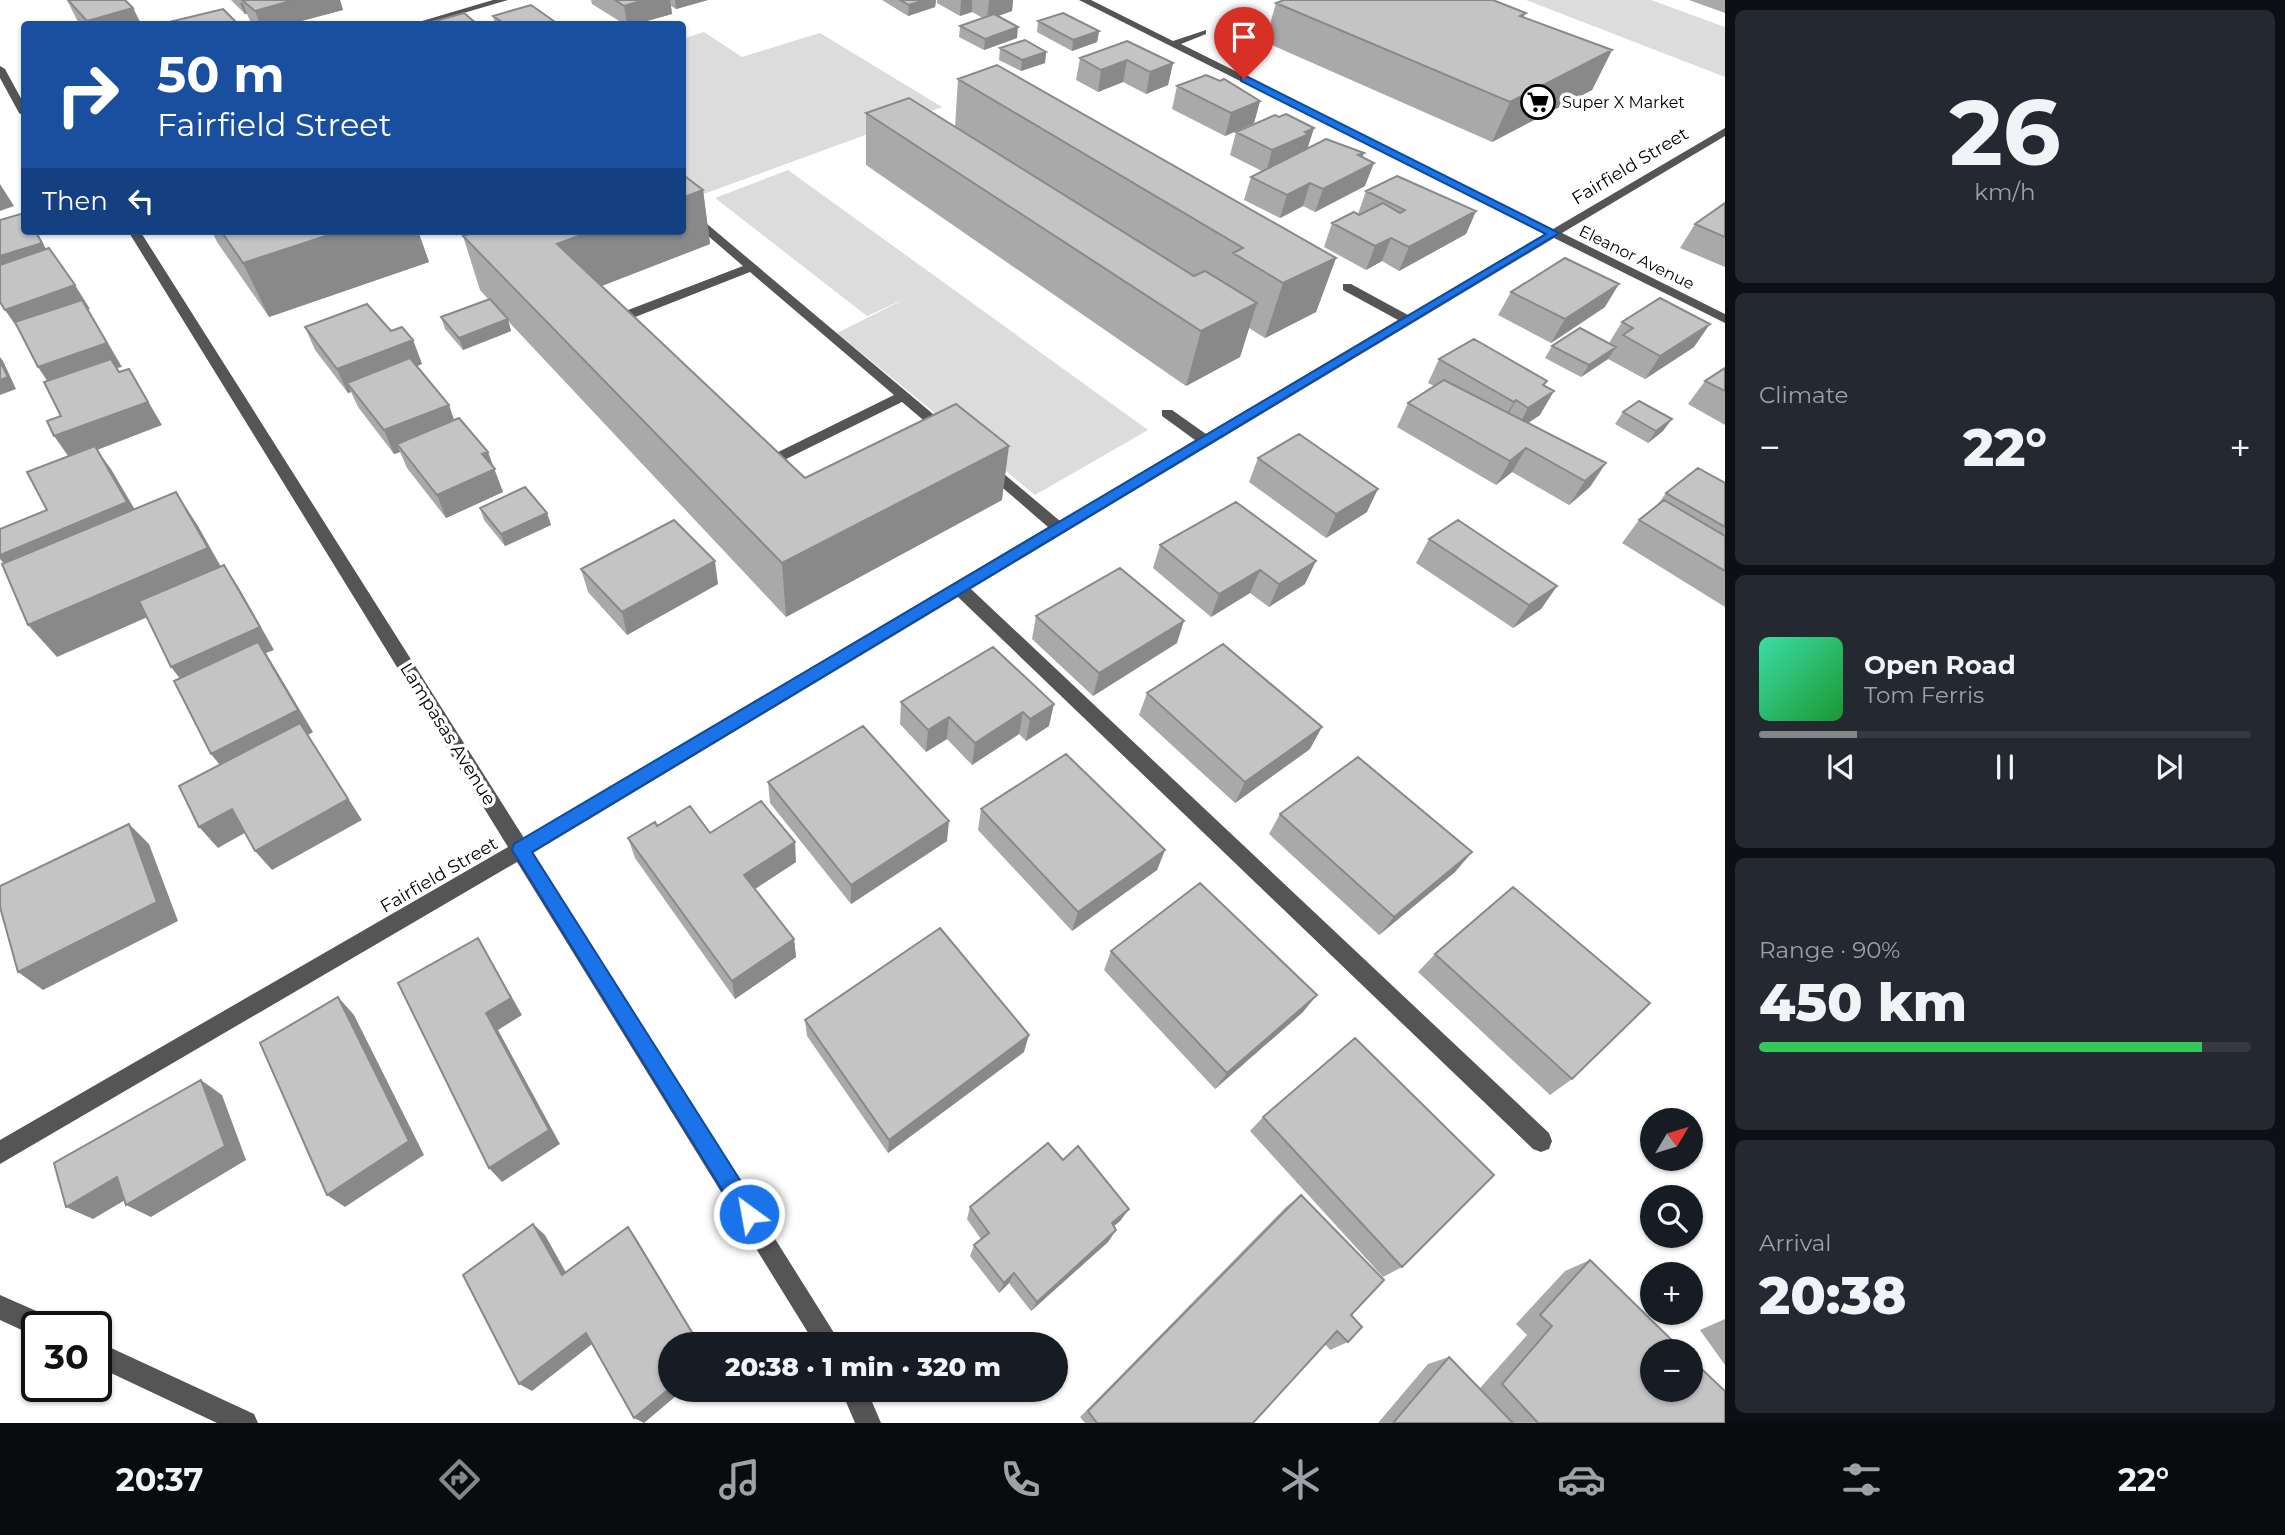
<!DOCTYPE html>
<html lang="en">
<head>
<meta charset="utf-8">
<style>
	body { margin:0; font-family:Montserrat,sans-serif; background:#242831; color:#f1f3f6; height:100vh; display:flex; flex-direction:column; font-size:26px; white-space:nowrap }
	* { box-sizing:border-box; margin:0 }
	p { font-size:23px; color:#9ea1a6 }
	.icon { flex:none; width:38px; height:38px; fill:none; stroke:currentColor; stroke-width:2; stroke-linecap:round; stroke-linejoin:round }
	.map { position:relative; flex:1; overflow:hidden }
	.panel { display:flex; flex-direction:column; gap:10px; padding:10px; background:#0d0f14; width:560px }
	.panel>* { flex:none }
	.hud { position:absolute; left:21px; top:21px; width:665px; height:214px; border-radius:7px; box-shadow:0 2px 5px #0004; background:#1a4fa0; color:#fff; overflow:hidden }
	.needle { width:46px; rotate:52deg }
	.fabs { position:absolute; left:1640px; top:1108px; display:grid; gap:14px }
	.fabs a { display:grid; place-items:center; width:63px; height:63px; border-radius:50%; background:#171b24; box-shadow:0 2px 5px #0004; font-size:35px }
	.speed { position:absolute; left:21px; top:1311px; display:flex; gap:14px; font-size:35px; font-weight:700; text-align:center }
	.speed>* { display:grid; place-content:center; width:91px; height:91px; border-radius:50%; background:#171b24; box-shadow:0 2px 5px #0004; line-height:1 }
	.speed .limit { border:4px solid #111; border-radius:10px; background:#fff; color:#111 }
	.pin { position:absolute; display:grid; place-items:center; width:60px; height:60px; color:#fff; margin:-72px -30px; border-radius:50% 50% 50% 0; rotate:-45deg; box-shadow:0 0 7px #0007 }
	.pin .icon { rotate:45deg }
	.me { position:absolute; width:77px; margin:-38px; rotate:328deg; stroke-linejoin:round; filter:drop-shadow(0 0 5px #0008) }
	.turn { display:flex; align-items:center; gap:24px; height:147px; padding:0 21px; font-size:32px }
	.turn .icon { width:91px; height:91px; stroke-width:2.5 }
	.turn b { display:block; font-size:49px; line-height:60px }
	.then { display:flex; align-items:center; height:66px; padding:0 21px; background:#0003; gap:14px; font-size:26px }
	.big { font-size:52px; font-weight:800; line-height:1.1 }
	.panel .card { flex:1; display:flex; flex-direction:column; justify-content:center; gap:10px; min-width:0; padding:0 24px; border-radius:10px; background:#242831 }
	.panel .dial { align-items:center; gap:0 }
	.dial b { font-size:91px; line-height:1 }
	.song { display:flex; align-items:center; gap:21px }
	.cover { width:84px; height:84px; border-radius:10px; background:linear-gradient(135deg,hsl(160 70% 55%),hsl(130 70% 35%)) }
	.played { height:7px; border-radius:4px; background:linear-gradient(90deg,#858687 20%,#363941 20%) }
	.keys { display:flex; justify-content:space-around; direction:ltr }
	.heat { display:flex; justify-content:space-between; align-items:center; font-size:38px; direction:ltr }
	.charge { height:10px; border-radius:5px; background:linear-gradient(90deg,#34c759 90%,#363941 0) }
	.trip { position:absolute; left:658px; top:1332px; width:410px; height:70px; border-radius:35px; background:#171b24; box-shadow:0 2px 5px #0004; font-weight:800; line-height:70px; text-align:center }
	.tab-bar { display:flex; height:112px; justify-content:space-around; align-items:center; background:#090b0e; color:#9ea1a6 }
	.tab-bar .icon { width:49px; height:49px }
	.tab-bar .on { color:#858687 }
	.tab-bar b { font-size:32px; color:#f1f3f6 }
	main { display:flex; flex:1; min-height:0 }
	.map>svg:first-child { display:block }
</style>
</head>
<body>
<main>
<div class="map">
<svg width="1725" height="1423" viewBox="0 0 1725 1423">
	<rect width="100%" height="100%" fill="#fff"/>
	<!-- green -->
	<path fill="#dcdcdc" d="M1526,0H1651L1725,27V77Z
		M704,32L742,57L820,33L942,107L687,200L682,196V39Z
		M788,170L1148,430L1035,495L837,333L907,298L867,316L715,198Z"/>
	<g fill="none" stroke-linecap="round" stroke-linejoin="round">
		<!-- minor -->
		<path fill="#555" fill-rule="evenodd" d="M493,0H508L426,24H412Z
			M1079,0H1091L1173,41L1206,30V34L1181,44L1553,229L1725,128V136L1562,233L1725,314V323L1554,238L971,589L1549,1133L1552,1141L1549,1149L1541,1152L1533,1149L958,597L533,853L841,1344H815L517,862L0,1164V1140L508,847L128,231H140L524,838L1048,527L982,470L980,467L982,464H992L1060,521L1195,440L1162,416V410H1172L1206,434L1398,320L1343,290V284H1351L1408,315L1544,234Z
			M0,66L5,69L24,104V116L19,113L0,78Z
			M692,218H700L952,430V436H942L902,402L774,465H764L762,462L764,459L894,395L750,272L625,321H615V315L743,266L692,222Z
			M0,1295L50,1317L53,1326H37V1337L0,1320Z
			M96,1341L254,1414L258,1423H217L96,1366Z
			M841,1390H867L881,1423H855Z"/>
	</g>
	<!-- wall -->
	<path fill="#a9a9a9" d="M67,0L133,8L141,24H81L77,20Z
		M231,0H340L343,10L290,24H254L250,21L247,14H245Z
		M591,0H708L676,9L671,6L672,14L636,24H624L592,4Z
		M882,0H936L935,7L908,16Z
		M937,0H1013L1012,11L998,16L1017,38L984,50L959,37L960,26L983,18L972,12L960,16L937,3Z
		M1689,0H1725V13Z
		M1276,3L1526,13L1524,17L1612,50L1592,90L1492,142L1265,42Z
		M493,16L558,24H495Z
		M1038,21L1099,31L1097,42L1072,51L1037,32Z
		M1127,41L1173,63L1168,85L1146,94L1123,82L1098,92L1076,80L1080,58Z
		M1000,48L1046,52L1045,63L1021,71L999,60Z
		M958,79L1336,258L1316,312L1265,338L1249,328L1240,357L1186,386L866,165V113L955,127Z
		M1220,81L1260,101L1254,123L1225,136L1172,109L1177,86Z
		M1279,117L1314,128L1307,149L1362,157L1365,186L1315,212L1303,206L1280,218L1244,200L1251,177L1262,171L1230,155L1236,132Z
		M703,190L710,244L602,286L805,478L1002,500L786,617L508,321L511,331L463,350L445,329L441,317L488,299L480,290L463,236Z
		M1366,191L1476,211L1466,234L1399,271L1382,261L1366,270L1324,247L1332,223L1358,214Z
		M1725,203V267L1680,248L1695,224Z
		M212,231H418L429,262L269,317L217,242Z
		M1511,292L1605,307L1551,343L1498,315Z
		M1622,322L1694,347L1645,379L1608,359L1581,377L1545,358L1552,346L1609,343Z
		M305,327L391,331L413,340L422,364L417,366L449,405L454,420L493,467L503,492L446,518L407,468L400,452L394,454L358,407L351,392L348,393L315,350Z
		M1439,359L1547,381L1544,386L1540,415L1527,423L1590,487L1569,505L1512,472L1496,485L1397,427L1408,403L1434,386L1428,383Z
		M1725,368V425L1688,404L1705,381Z
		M1623,412L1663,431L1648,443L1615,424Z
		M1258,458L1367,512L1326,538L1249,482Z
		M1725,483V607L1622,543L1639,520L1656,507L1666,493Z
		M1236,502L1305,584L1269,607L1250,593L1211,617L1153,568L1160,545Z
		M480,508L547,513L551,525L505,546L484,520Z
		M1429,539L1557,586L1541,609L1513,628L1416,563Z
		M581,569L718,584L627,635L588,592Z
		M1036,616L1177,643L1093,696L1032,639Z
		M993,647L1049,726L1026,741L1019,734L972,765L947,739L926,752L900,724L901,702Z
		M1147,693L1310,749L1235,803L1139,715Z
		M768,782L947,841L851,904L770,803Z
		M981,809L1165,850L1157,870L1072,931L978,830Z
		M1280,814L1472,852L1455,872L1379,935L1269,834Z
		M657,826L710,833L796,862L755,889L794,939L796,957L735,999L635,858L628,838Z
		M1111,951L1303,1012L1215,1089L1104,970Z
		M1435,954L1572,1079L1550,1095L1418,972Z
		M805,1020L1024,1052L888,1153L807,1036Z
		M1263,1117L1402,1267L1383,1277L1250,1131Z
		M1063,1160L1129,1209L1120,1221L1114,1226L1116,1230L1108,1242L1031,1311L1009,1283L999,1293L970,1256L974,1245L981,1239L967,1219L970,1207Z
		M1301,1195L1351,1315L1348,1342L1330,1350L1325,1344L1253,1423H1085L1080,1417L1286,1207Z
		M1590,1260L1725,1423H1378L1428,1364L1449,1357L1480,1388L1527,1335L1516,1324L1565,1271Z
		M1725,1319V1365L1700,1330Z"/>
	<!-- shaded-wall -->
	<path fill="#898989" d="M294,0H340L343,10L290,24H260L255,11Z
		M644,0H670L672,14L636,24H627L624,6Z
		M675,0H708L676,9Z
		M925,0H936L935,7L908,16L909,5Z
		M961,0H972V12L960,16Z
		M989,0H1013L1012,11L987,20Z
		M240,3H243L247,14H245Z
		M133,8L141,24H89L87,21Z
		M1018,27L1017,38L984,50L985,39Z
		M1099,31L1097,42L1072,51L1073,40Z
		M1612,50L1592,90L1492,142L1510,102Z
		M1046,52L1045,63L1021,71L1022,60Z
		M1127,60L1123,82L1098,92L1101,70Z
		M1173,63L1168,85L1146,94L1150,72Z
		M1260,101L1254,123L1225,136L1231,113Z
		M1314,128L1307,150L1266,173L1272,150Z
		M1364,153L1357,171L1374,163L1365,186L1315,212L1323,189L1358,155Z
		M1310,183L1303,206L1280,218L1287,195Z
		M0,184L14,206L0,211Z
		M703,190L710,244L570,298L557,244L592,231H682V198Z
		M1476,211L1466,234L1399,271L1409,247Z
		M35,231H36L39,236L56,267L0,285V256Z
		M341,231H418L429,262L269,317L243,263Z
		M1391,238L1382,261L1366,270L1375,246Z
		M1336,258L1316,312L1265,338L1283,283Z
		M1619,284L1605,307L1551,343L1565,319Z
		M75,285L90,309H88L122,367L117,368L126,382L54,391L38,367L21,333L5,310Z
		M1257,303L1240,357L1186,386L1201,331Z
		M508,319L511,331L463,350L459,338Z
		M1710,324L1694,347L1645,379L1660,356Z
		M413,340L422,364L353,391L347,383L351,392L348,393L337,369Z
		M1616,347L1608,359L1581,377L1589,365Z
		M0,357L3,361L16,389L0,395Z
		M129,369L162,425L97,450L111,469L144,525L17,579L0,559V555L127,502L71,460L54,436Z
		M1547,381L1533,405L1554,391L1540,415L1515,432L1528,408Z
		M1516,400L1503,424L1500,425L1514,402Z
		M449,405L457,429L397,444L400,452L394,454L384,430Z
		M1672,419L1663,431L1648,443L1656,431Z
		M1009,446L1002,500L786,617L782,563Z
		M1526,448L1512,472L1496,485L1510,461Z
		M488,452L503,492L446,518L437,495L482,454Z
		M1606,463L1590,487L1569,505L1585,481Z
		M1378,489L1367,512L1326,538L1336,514Z
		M176,492L198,526L229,581L57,657L28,625Z
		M547,513L551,525L505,546L501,534Z
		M715,561L718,584L627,635L622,612Z
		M1316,561L1305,584L1269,607L1279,584Z
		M224,565L239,588L274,650L266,653L313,732L308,735L362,820L272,870L255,851L228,775L211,754L188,689L171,667Z
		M1260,570L1250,593L1211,617L1219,594Z
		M1557,586L1541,609L1513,628L1529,605Z
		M1184,621L1177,643L1093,696L1099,673Z
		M1054,704L1049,726L1026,741L1030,719Z
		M1023,712L1019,734L972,765L975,743Z
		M949,717L947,739L926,752L928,730Z
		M1322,727L1310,749L1235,803L1245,782Z
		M232,809L250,830L218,848L199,827Z
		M949,821L947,841L851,904V885Z
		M129,824L149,844L178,921L43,990L18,972Z
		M795,842L796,862L747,894L744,875Z
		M1165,850L1157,870L1072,931L1078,912Z
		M1472,852L1455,872L1379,935L1394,917Z
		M478,938L522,1015L498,1030L560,1144L502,1182L489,1168L486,1013Z
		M794,939L796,957L735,999L732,981Z
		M1317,995L1303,1012L1215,1089L1227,1073Z
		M338,997L354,1015L424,1155L345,1207L327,1195Z
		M1029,1035L1024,1052L888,1153L889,1140Z
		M201,1080L222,1095L246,1160L151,1217L126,1205Z
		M117,1177L142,1190L93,1219L66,1207Z
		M1129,1209L1120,1221L1103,1235L1112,1223Z
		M533,1224L545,1235L573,1285L562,1275Z
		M628,1227L636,1238L700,1344H699Z
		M1116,1230L1108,1242L1031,1311L1037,1302Z
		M1014,1273L1009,1283L999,1293L1004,1283Z
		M586,1333L596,1341L532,1391L519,1384Z
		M670,1388V1390H683L644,1423L634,1418Z"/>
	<!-- building -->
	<path fill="#c4c4c4" stroke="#898989" stroke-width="2" d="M68,0H125L133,8L87,21Z
		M242,0H294L255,11Z
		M615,0H644L624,6Z
		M900,0H925L909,5Z
		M1284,0H1493L1526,13L1520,16L1612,50L1510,102L1276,3Z
		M531,5L558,24H505L493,16Z
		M223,9L238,24H161Z
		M464,13L477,24H425Z
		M1063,13L1099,31L1073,40L1038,21Z
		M994,14L1018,27L985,39L960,26Z
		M1025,40L1046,52L1022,60L1000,48Z
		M1127,41L1173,63L1150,72L1127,60L1101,70L1080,58Z
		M997,65L1336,258L1283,283L1233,253L1243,248L958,79Z
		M1206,75L1220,81L1224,79L1260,101L1231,113L1177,86Z
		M909,98L1194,276L1205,271L1257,303L1201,331L866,113Z
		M1286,114L1314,128L1305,132L1309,134L1272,150L1236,132L1275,115L1279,117Z
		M1326,139L1364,153L1358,155L1374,163L1323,189L1310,183L1287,195L1251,177Z
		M682,174L703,190L682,198Z
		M1397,176L1476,211L1409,247L1391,238L1375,246L1332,223L1354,212L1359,215L1383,203L1400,213L1405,210L1366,191Z
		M1725,203V237L1695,224Z
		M24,213V231H35L42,243L0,256V220Z
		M221,231H341L243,263Z
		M477,231H592L557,244L805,478L956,404L1009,446L782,563L463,236Z
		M49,248L75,285L5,310L0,302V265Z
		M1565,258L1619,284L1565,319L1511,292Z
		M1660,298L1710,324L1660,356L1623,335L1633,328L1622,322Z
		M490,299L508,319L459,338L441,317Z
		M82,300L107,343L38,367L15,322Z
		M367,304L391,331L402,327L413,340L337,369L305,327Z
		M1580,328L1616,347L1589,365L1552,346Z
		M1474,339L1547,381L1543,385L1554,391L1528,408L1516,400L1514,402L1439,359Z
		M410,358L449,405L384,430L347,383Z
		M111,359L119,372L129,369L148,402L54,436L47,421L61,416L44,382Z
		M0,361L8,377L0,380Z
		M1725,368V391L1705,381Z
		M1444,380L1606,463L1585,481L1526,448L1510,461L1408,403Z
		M1639,401L1672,419L1656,431L1623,412Z
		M459,418L488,452L482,454L495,469L437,495L397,444Z
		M1299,434L1378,489L1336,514L1258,458Z
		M95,446L127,502L0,555V529L47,510L27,472Z
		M1698,468L1725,483V527L1666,493Z
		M525,487L547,513L501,534L480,508Z
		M176,492L208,548L28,625L2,564Z
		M1664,500L1725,536V571L1639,520Z
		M1236,502L1316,561L1279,584L1260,570L1219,594L1160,545Z
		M674,520L715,561L622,612L581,569Z
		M1458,520L1557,586L1529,605L1429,539Z
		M224,565L260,627L171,667L139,601Z
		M1120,568L1184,621L1099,673L1036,616Z
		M258,642L298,710L211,754L174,681Z
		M1223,644L1322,727L1245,782L1147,693Z
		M993,647L1054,704L1030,719L1023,712L975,743L949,717L928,730L901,702Z
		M300,723L348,799L255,851L232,809L199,827L179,786Z
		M863,726L949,821L851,885L768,782Z
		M1066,754L1165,850L1078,912L981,809Z
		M1358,757L1472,852L1394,917L1280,814Z
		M761,801L795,842L744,875L794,939L732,981L628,838L655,822L657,826L690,806L710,833Z
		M129,824L157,902L18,972L0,907V886Z
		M1200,883L1317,995L1227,1073L1111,951Z
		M1513,887L1650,1003L1572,1079L1435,954Z
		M940,928L1029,1035L889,1140L805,1020Z
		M478,938L511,998L486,1013L549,1130L489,1168L398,983Z
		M338,997L409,1141L327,1195L260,1043Z
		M1355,1038L1494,1175L1402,1267L1263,1117Z
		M201,1080L225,1146L126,1205L117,1177L66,1207L54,1163Z
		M1048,1143L1063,1160L1078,1146L1129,1209L1112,1223L1116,1230L1037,1302L1014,1273L1004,1283L974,1245L989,1233L970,1207Z
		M1301,1195L1384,1280L1351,1315L1362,1327L1348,1342L1337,1331L1253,1423H1097L1088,1411Z
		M533,1224L562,1275L628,1227L699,1344H670V1388L634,1418L586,1333L519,1384L463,1275Z
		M1590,1260L1683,1351H1652V1390H1690V1358L1725,1391V1423H1538L1502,1384L1552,1326L1540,1315Z
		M1449,1357L1513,1423H1393Z"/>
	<!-- route -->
	<path fill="#1a73e8" stroke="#114b97" stroke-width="2" d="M1241,77H1248L1559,233L532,852L757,1207L760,1214L757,1222L749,1225L742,1222L512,850L514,844L1546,234L1241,81Z"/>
	<!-- icons -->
	<defs>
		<g id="supermarket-ring" transform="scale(1.75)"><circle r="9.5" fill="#fff" stroke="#000" stroke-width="1.5"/><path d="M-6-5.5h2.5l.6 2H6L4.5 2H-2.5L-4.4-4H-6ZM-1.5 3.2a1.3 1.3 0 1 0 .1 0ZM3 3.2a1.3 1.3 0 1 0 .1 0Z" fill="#000"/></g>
	</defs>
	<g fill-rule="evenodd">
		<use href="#supermarket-ring" x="1538" y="102"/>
	</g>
	<g text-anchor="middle" stroke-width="7" stroke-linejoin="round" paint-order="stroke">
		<!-- far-poi labels -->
		<g font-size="16" fill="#000" stroke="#fff" text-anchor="start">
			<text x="1562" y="108">Super X Market</text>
		</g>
		<!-- far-street labels -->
		<g font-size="16" fill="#000" stroke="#fff">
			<text transform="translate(1637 257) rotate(26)" y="6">Eleanor Avenue</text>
		</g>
		<!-- street labels -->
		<g font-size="18" fill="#000" stroke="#fff">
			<text transform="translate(1630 166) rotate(-31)" y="6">Fairfield Street</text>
			<text transform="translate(448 734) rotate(58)" y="6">Lampasas Avenue</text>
			<text transform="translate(439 875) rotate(-30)" y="6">Fairfield Street</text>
		</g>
	</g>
</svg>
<div class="fabs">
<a><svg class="needle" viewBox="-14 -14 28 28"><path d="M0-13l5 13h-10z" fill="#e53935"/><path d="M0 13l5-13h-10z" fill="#9ea1a6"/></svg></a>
<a><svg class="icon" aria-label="search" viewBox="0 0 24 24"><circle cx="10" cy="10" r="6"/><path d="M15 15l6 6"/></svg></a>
<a>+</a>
<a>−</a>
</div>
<div class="speed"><div class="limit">30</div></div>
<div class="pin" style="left:1244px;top:79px;background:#d93025"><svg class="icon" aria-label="arrive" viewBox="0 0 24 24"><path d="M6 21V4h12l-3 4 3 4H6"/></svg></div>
<svg class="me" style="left:749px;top:1214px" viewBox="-20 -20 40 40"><circle r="17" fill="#1a73e8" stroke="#fff" stroke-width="3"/><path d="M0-11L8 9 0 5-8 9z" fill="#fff"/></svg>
<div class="trip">20:38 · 1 min · 320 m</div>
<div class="hud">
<div class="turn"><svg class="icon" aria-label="right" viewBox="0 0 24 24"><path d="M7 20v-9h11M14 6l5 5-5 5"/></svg><div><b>50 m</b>Fairfield Street</div></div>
<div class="then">Then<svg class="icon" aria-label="left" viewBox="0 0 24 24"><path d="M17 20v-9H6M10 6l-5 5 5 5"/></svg></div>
</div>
</div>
<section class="panel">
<div class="card dial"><b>26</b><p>km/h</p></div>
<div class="card"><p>Climate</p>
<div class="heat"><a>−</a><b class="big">22°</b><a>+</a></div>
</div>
<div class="card">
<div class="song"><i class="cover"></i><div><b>Open Road</b><p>Tom Ferris</p></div></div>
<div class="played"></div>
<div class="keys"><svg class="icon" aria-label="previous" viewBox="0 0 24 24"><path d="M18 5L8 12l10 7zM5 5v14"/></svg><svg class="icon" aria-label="pause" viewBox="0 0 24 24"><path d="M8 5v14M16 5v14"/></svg><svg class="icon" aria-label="next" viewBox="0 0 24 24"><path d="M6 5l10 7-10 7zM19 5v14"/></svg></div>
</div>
<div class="card"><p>Range · 90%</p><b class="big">450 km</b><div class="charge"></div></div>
<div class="card"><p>Arrival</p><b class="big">20:38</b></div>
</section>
</main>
<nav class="tab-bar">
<b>20:37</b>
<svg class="icon on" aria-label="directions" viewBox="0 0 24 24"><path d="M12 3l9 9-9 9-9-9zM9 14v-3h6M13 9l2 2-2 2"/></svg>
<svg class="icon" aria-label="music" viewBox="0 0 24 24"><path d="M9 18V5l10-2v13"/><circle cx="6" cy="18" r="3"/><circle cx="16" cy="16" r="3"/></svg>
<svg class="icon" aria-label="phone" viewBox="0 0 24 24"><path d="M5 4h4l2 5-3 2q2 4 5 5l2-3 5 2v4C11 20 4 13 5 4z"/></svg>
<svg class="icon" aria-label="climate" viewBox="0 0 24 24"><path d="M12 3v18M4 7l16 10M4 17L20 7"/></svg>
<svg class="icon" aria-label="car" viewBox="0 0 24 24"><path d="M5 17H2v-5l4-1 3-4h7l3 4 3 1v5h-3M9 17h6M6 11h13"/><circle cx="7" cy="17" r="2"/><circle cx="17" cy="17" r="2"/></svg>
<svg class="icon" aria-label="filters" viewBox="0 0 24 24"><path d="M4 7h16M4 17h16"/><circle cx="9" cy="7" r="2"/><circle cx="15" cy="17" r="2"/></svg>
<b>22°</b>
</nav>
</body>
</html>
